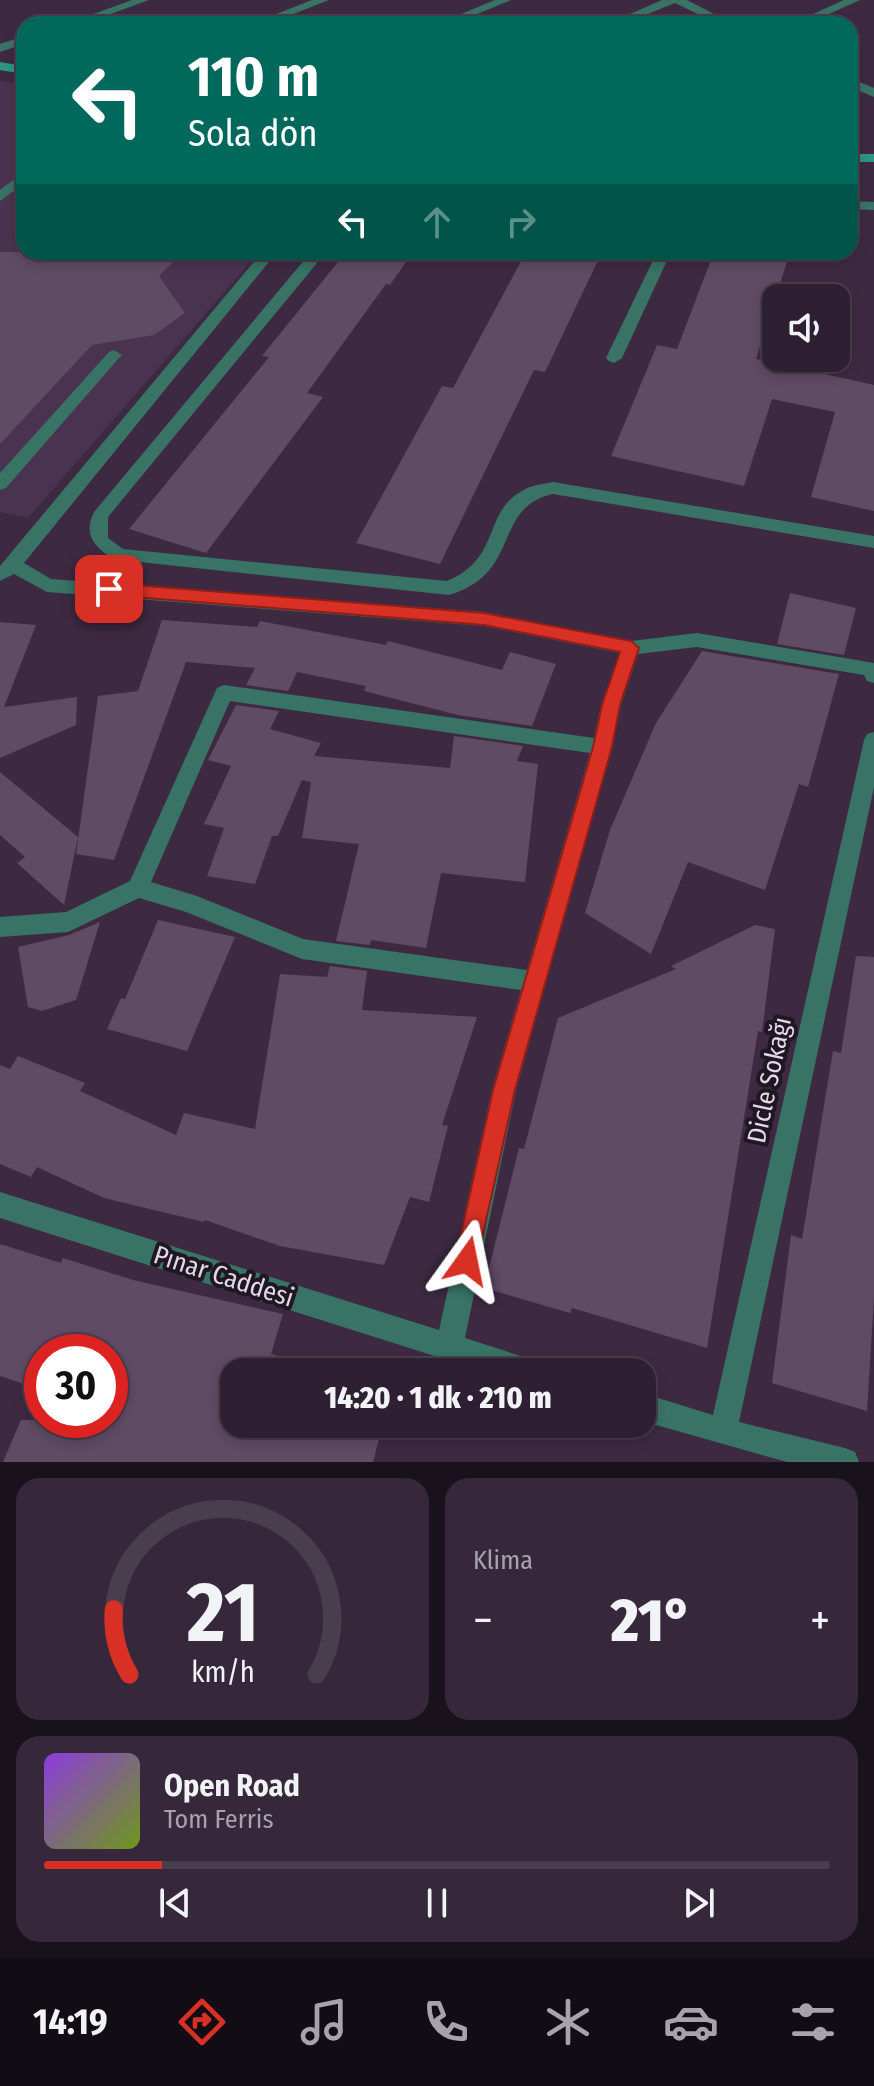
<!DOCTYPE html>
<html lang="tr">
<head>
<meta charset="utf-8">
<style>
	body { margin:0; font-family:"Fira Sans Condensed",sans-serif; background:#36283a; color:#f1f3f6; height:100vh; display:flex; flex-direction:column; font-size:30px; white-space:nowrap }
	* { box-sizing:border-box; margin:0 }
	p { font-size:26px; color:#a7a3ac }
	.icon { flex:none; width:44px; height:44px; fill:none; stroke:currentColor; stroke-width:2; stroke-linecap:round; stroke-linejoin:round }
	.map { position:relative; height:1462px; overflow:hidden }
	.panel { display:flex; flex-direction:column; gap:16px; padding:16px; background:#19121c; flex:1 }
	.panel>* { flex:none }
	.top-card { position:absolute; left:16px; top:16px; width:842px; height:244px; border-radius:24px; box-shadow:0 4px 12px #0003,0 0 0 2px #493e4d; background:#00695c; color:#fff; overflow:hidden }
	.buttons { position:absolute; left:762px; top:284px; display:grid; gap:16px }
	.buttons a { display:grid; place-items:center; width:88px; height:88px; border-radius:16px; background:#2e2032; box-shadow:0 4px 12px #0003,0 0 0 2px #493e4d; font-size:40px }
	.speed { position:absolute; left:24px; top:1334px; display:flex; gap:16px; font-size:40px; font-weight:700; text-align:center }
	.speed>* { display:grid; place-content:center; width:104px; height:104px; border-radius:50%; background:#2e2032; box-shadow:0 4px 12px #0003,0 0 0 2px #493e4d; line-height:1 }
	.speed .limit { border:12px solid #d22; background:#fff; color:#111 }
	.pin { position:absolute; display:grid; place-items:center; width:68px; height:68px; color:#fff; margin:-34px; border-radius:16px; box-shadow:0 4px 12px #0006 }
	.me { position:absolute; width:88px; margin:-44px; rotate:12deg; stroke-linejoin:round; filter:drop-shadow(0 0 6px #0008) }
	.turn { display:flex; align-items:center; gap:28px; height:168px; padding:0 40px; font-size:36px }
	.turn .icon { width:104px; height:104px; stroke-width:2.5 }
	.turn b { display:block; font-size:56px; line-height:68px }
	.lanes { display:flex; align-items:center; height:76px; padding:0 40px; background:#0003; justify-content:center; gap:40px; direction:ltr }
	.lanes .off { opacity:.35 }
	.big { font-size:60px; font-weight:800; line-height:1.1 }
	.panel .tile { flex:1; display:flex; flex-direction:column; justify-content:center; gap:12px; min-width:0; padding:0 28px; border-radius:24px; background:#36283a }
	.panel .dial { align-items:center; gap:0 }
	.dial svg { height:208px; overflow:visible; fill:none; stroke:#493e4d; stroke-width:7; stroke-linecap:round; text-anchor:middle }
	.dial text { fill:#f1f3f6; stroke:none }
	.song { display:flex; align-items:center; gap:24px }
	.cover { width:96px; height:96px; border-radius:12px; background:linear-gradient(135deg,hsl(270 70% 55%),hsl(80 70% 35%)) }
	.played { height:8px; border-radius:4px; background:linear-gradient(90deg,#d93025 15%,#493e4d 15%) }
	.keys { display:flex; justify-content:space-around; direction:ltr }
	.heat { display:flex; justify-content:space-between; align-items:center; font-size:44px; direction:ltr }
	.panel .tiles { flex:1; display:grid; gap:16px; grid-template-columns:1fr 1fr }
	.tile:last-child { grid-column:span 2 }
	.trip { position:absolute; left:220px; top:1358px; width:436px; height:80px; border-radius:24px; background:#2e2032; box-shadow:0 4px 12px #0003,0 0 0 2px #493e4d; font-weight:800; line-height:80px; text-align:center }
	.dock { display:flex; height:128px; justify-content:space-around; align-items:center; background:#120d14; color:#a7a3ac }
	.dock .icon { width:56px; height:56px }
	.dock .on { color:#d93025 }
	.dock b { font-size:36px; color:#f1f3f6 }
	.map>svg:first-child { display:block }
</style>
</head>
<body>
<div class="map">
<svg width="874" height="1462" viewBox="0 0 874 1462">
	<rect width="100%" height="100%" fill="#3d2a42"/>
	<!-- built -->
	<path fill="#4a3350" d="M0,81L24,85V252H259L28,518L0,512Z"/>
	<!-- building -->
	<path fill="#5f4b64" d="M0,252H183L159,276L185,313L154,335L92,345L0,444Z
		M346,252L361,256L364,252H413L390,285L386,284L307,393L323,397L206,553L129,529L269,357L262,356Z
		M526,252H602L545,372L534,370L440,564L356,543L442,386L453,388Z
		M714,252H790L756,359L874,385V511L811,497L835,412L772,399L744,486L611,456L657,345L677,349Z
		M790,593L856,608L844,655L777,644Z
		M162,620L257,627L260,621L386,645L388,641L502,670L510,652L556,664L532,726L458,715L364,691L366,686L297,672L288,691L246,685L255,668L186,662L114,860L76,854L98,696L138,691Z
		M0,622L36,625L4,707L77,697L76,725L0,758Z
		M702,651L839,674L808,787L799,784L765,890L688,862L651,954L585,913L610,830L656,723Z
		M236,705L279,711L270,729L321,743L314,756L450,768L454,736L523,746L517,761L538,764L525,882L441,873L426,948L371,940L370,945L336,941L359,844L302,838L311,782L302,780L278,836H272L255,884L207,876L224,828L204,824L231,766L208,760Z
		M0,772L78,837L64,905L17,863L25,857L0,835Z
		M158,920L235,937L187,1051L107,1029L121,998L125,999Z
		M100,922L76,1000L42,1011L28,1007L18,947L69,935Z
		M755,925L775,929L762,1032L758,1031L707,1348L572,1308L570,1313L484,1288L519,1148L524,1149L558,1018L676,969L671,966Z
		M856,956L874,957V1298L867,1411L772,1383L791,1235L802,1239L833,1051L841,1053Z
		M330,966L367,971L362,1010L477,1017L442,1125L448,1126L429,1202L410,1197L384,1265L280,1246L205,1220L204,1222L104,1198L37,1167L31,1177L0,1164V1065L10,1069L18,1056L85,1083L80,1091L176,1135L184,1113L255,1129L280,974L327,977Z
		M0,1244L61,1263L63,1258L133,1280L283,1314L271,1354L327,1372H234V1424H383L373,1462H3L21,1420H110V1352H42V1390L0,1376Z"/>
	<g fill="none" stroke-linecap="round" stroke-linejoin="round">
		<!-- lane -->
		<path fill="#387366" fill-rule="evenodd" d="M24,172V183L0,201V190Z
			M850,201L874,202V210L850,209Z
			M311,252H326L108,517V538L123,549L447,581C502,558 482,513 522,491C531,485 543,484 553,482L874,536V548L553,494C491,508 523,573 449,595L112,559C94,545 83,535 94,512Z
			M657,252H671L622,358L614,363L609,361L606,358Z
			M114,350L122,355L119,358L6,488L0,490V473L109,352Z"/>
		<!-- street -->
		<path fill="#387366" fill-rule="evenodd" d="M132,0H149L83,24H66Z
			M312,0H329L268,24H251Z
			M495,0H511L453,24H437Z
			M662,0H687L733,24H718L675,3L623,24H607Z
			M844,0H860L807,24H791Z
			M24,36V44L0,52V44Z
			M850,78L874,88V97L850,87Z
			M262,252H277L24,563L51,579L484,612L631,641L697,633L874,663V683L867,681L864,675L697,647L638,654L621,705L612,747L516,1090L465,1338L539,1362L543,1372H485L0,1218V1192L439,1330L492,1090L521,990L302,959L186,912L139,898L68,932L0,937V917L66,912L130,881L217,688L224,685L594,738L601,705L620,653L484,626L47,592L14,574L0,581V566ZM230,701L590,753L527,970L303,939L197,896L151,882Z
			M874,732V787L739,1422L845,1448L855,1452L859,1462H787L642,1421V1393L713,1415L864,740L867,734Z"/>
		<!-- secondary -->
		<path fill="#2d9682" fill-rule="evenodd" d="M0,62L24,66V74L0,70Z
			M850,154H874V162H850Z"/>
	</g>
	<!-- route -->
	<path fill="#d93025" stroke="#8d1f18" stroke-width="2" d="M109,583L484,613L631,641L639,648L620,705L612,747L515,1090L475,1270L467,1273L459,1270L455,1261L493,1090L593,747L602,705L620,652L484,625L109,595L101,589Z"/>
	<g text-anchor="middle" stroke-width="8" stroke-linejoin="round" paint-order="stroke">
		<!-- near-street labels -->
		<g font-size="26" fill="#e4d8e7" stroke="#1f1721">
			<text transform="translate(769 1080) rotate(-78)" y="9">Dicle Sokağı</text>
			<text transform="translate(224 1276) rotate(18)" y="9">Pınar Caddesi</text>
		</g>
	</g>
</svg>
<div class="buttons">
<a><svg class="icon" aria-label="sound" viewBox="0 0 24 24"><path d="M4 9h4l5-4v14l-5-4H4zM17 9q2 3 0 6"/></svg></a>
</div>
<div class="speed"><div class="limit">30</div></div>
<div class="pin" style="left:109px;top:589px;background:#d93025"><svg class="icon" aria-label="arrive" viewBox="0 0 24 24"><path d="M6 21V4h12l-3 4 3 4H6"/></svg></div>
<svg class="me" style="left:467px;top:1261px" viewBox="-20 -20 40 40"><path d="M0-17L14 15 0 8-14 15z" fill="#d93025" stroke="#fff" stroke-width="4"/></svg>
<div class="trip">14:20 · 1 dk · 210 m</div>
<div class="top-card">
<div class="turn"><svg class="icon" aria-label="left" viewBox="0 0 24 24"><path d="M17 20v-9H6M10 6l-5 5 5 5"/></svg><div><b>110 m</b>Sola dön</div></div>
<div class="lanes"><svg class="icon" aria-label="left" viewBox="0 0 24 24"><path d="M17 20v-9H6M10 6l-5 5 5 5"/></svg><svg class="icon off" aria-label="ahead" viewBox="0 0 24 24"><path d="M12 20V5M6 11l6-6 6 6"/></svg><svg class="icon off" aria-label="right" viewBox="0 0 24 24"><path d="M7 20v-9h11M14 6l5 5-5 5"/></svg></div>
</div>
</div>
<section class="panel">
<div class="tiles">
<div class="tile dial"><svg viewBox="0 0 100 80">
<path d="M14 69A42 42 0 1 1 86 69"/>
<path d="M14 69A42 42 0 0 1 8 44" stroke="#d93025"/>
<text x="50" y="56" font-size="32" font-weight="700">21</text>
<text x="50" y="72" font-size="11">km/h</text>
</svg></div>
<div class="tile"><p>Klima</p>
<div class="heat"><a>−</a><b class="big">21°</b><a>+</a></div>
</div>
<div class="tile">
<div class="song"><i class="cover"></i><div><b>Open Road</b><p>Tom Ferris</p></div></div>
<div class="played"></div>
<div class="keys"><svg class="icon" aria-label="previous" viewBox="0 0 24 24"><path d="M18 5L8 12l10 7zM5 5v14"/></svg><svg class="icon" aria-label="pause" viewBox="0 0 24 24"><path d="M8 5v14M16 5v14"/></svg><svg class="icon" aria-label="next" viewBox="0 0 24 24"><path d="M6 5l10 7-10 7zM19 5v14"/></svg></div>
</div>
</div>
</section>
<nav class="dock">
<b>14:19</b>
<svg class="icon on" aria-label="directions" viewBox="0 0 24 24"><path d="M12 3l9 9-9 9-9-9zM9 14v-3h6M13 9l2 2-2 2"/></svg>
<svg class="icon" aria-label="music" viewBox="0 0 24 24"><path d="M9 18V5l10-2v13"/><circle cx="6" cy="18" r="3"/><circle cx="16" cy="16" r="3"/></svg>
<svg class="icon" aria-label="phone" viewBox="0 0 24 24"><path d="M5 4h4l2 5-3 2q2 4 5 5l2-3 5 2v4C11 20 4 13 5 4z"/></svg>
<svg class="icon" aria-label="climate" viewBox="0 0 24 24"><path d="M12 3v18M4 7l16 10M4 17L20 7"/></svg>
<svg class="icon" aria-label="car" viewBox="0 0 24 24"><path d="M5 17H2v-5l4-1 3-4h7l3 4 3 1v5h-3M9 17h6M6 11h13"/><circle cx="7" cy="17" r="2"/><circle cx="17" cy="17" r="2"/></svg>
<svg class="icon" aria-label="filters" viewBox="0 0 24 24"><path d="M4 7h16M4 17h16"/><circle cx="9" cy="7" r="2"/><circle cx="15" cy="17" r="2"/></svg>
</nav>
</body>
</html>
